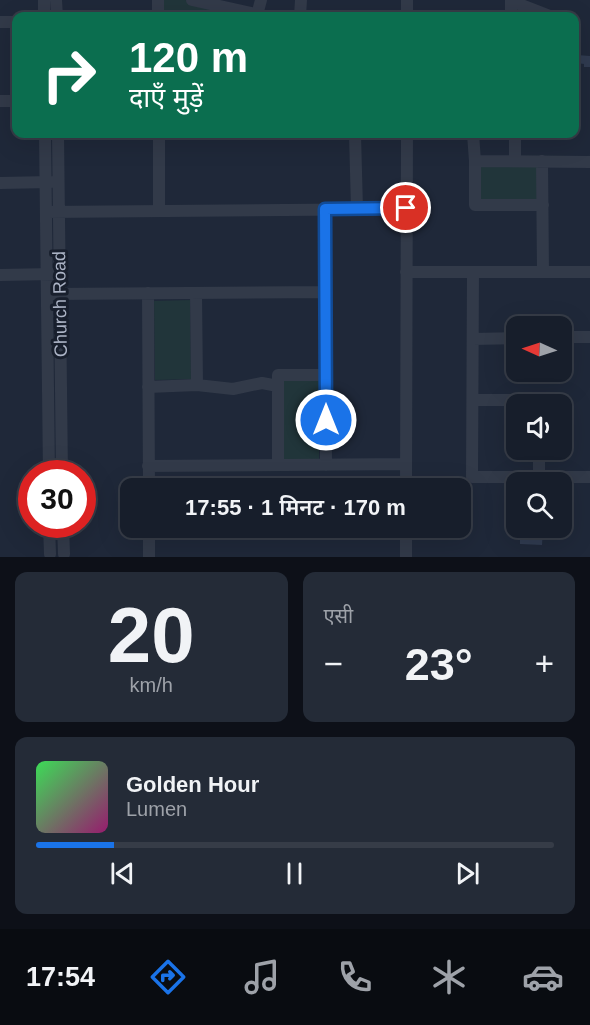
<!DOCTYPE html>
<html lang="hi">
<head>
<meta charset="utf-8">
<style>
	body { margin:0; font-family:Helvetica,"Noto Sans Devanagari",sans-serif; background:#242b37; color:#f1f3f6; height:100vh; display:flex; flex-direction:column; font-size:22px; white-space:nowrap }
	* { box-sizing:border-box; margin:0 }
	p { font-size:20px; color:#9ea2a9 }
	.icon { flex:none; width:33px; height:33px; fill:none; stroke:currentColor; stroke-width:2; stroke-linecap:round; stroke-linejoin:round }
	.map { position:relative; height:557px; overflow:hidden }
	.drawer { display:flex; flex-direction:column; gap:15px; padding:15px; background:#0d1018; flex:1 }
	.drawer>* { flex:none }
	.banner { position:absolute; left:12px; top:12px; width:567px; height:126px; border-radius:12px; box-shadow:0 6px 24px #0002,0 0 0 2px #363c47; background:#0b6e4f; color:#fff; overflow:hidden }
	.needle { width:39px; rotate:273deg }
	.controls { position:absolute; left:506px; top:316px; display:grid; gap:12px }
	.controls a { display:grid; place-items:center; width:66px; height:66px; border-radius:12px; background:#171e2b; box-shadow:0 6px 24px #0002,0 0 0 2px #363c47; font-size:30px }
	.speed { position:absolute; left:18px; top:460px; display:flex; gap:12px; font-size:30px; font-weight:700; text-align:center }
	.speed>* { display:grid; place-content:center; width:78px; height:78px; border-radius:50%; background:#171e2b; box-shadow:0 6px 24px #0002,0 0 0 2px #363c47; line-height:1 }
	.speed .limit { border:9px solid #d22; background:#fff; color:#111 }
	.pin { position:absolute; display:grid; place-items:center; width:51px; height:51px; color:#fff; margin:-26px; border:3px solid #fff; border-radius:50%; box-shadow:0 2px 6px #0007 }
	.me { position:absolute; width:66px; margin:-33px; rotate:0deg; stroke-linejoin:round; filter:drop-shadow(0 0 4px #0008) }
	.turn { display:flex; align-items:center; gap:21px; height:126px; padding:0 18px; font-size:27px }
	.turn .icon { width:78px; height:78px; stroke-width:2.5 }
	.turn b { display:block; font-size:42px; line-height:51px }
	.big { font-size:45px; font-weight:600; line-height:1.1 }
	.drawer .tile { flex:1; display:flex; flex-direction:column; justify-content:center; gap:9px; min-width:0; padding:0 21px; border-radius:12px; background:#242b37 }
	.drawer .dial { align-items:center; gap:0 }
	.dial b { font-size:78px; line-height:1 }
	.song { display:flex; align-items:center; gap:18px }
	.cover { width:72px; height:72px; border-radius:9px; background:linear-gradient(135deg,hsl(130 70% 55%),hsl(320 70% 35%)) }
	.played { height:6px; border-radius:3px; background:linear-gradient(90deg,#1a73e8 15%,#363c47 15%) }
	.keys { display:flex; justify-content:space-around; direction:ltr }
	.heat { display:flex; justify-content:space-between; align-items:center; font-size:33px; direction:ltr }
	.drawer .tiles { flex:1; display:grid; gap:15px; grid-template-columns:1fr 1fr }
	.tile:last-child { grid-column:span 2 }
	.trip { position:absolute; left:120px; top:478px; width:351px; height:60px; border-radius:12px; background:#171e2b; box-shadow:0 6px 24px #0002,0 0 0 2px #363c47; font-weight:600; line-height:60px; text-align:center }
	.dock { display:flex; height:96px; justify-content:space-around; align-items:center; background:#090c11; color:#9ea2a9 }
	.dock .icon { width:42px; height:42px }
	.dock .on { color:#1a73e8 }
	.dock b { font-size:27px; color:#f1f3f6 }
	.map>svg:first-child { display:block }
</style>
</head>
<body>
<div class="map">
<svg width="590" height="557" viewBox="0 0 590 557">
	<rect width="100%" height="100%" fill="#1f2839"/>
	<!-- green -->
	<path fill="#21353a" d="M162,0H185L251,16H162Z
		M479,164L538,165V200H479Z
		M190,300L191,379L155,380L154,301Z
		M284,380L319,381V461H283Z"/>
	<!-- building -->
	<path fill="#303b50" d="M577,55L590,56V67H584V64L577,63Z
		M520,528H543L542,545L520,544Z"/>
	<g fill="none" stroke-linecap="round" stroke-linejoin="round">
		<!-- minor -->
		<path stroke="#323a49" stroke-width="12" d="M44,0V16
			M56,0L57,16
			M158,0V16
			M192,0L265,16
			M511,0V16
			M511,1L550,16
			M257,15L261,0
			M300,16L301,0
			M407,16V0
			M0,22H16
			M0,101H16
			M45,134L49,474
			M58,134L62,474
			M159,134V211
			M355,134L357,209
			M473,134L475,161V205H543
			M515,134V161
			M475,161L590,162
			M542,161L543,272
			M0,183L51,182
			M325,209L326,465
			M46,212L406,209
			M406,272H590
			M473,272L472,477H590
			M0,275L53,274
			M148,293L149,489
			M54,294L326,292
			M561,337H590
			M473,339L516,338
			M197,385L233,389L262,383L278,386
			M148,387L197,385L196,293
			M473,400H540V405
			M278,465V375H326
			M148,466L406,464
			M539,477V450
			M406,489L407,134
			M49,525L50,554
			M63,525L64,554
			M149,528V557
			M406,557V528"/>
	</g>
	<g fill="none" stroke-linecap="round" stroke-linejoin="round">
		<!-- route casing -->
		<g stroke="#114b97" stroke-width="15">
			<path id="route" d="M326,420L325,209L406,208"/>
		</g>
		<!-- route -->
		<use href="#route" stroke="#1a73e8" stroke-width="10"/>
	</g>
	<g text-anchor="middle" stroke-width="6" stroke-linejoin="round" paint-order="stroke">
		<!-- street labels -->
		<g font-size="18" fill="#acb4c6" stroke="#181f2d">
			<text transform="translate(60 304) rotate(-91)" y="6">Church Road</text>
		</g>
	</g>
</svg>
<div class="controls">
<a><svg class="needle" viewBox="-14 -14 28 28"><path d="M0-13l5 13h-10z" fill="#e53935"/><path d="M0 13l5-13h-10z" fill="#9ea2a9"/></svg></a>
<a><svg class="icon" aria-label="sound" viewBox="0 0 24 24"><path d="M4 9h4l5-4v14l-5-4H4zM17 9q2 3 0 6"/></svg></a>
<a><svg class="icon" aria-label="search" viewBox="0 0 24 24"><circle cx="10" cy="10" r="6"/><path d="M15 15l6 6"/></svg></a>
</div>
<div class="speed"><div class="limit">30</div></div>
<div class="pin" style="left:406px;top:208px;background:#d93025"><svg class="icon" aria-label="arrive" viewBox="0 0 24 24"><path d="M6 21V4h12l-3 4 3 4H6"/></svg></div>
<svg class="me" style="left:326px;top:420px" viewBox="-20 -20 40 40"><circle r="17" fill="#1a73e8" stroke="#fff" stroke-width="3"/><path d="M0-11L8 9 0 5-8 9z" fill="#fff"/></svg>
<div class="trip">17:55 · 1 मिनट · 170 m</div>
<div class="banner">
<div class="turn"><svg class="icon" aria-label="right" viewBox="0 0 24 24"><path d="M7 20v-9h11M14 6l5 5-5 5"/></svg><div><b>120 m</b>दाएँ मुड़ें</div></div>
</div>
</div>
<section class="drawer">
<div class="tiles">
<div class="tile dial"><b>20</b><p>km/h</p></div>
<div class="tile"><p>एसी</p>
<div class="heat"><a>−</a><b class="big">23°</b><a>+</a></div>
</div>
<div class="tile">
<div class="song"><i class="cover"></i><div><b>Golden Hour</b><p>Lumen</p></div></div>
<div class="played"></div>
<div class="keys"><svg class="icon" aria-label="previous" viewBox="0 0 24 24"><path d="M18 5L8 12l10 7zM5 5v14"/></svg><svg class="icon" aria-label="pause" viewBox="0 0 24 24"><path d="M8 5v14M16 5v14"/></svg><svg class="icon" aria-label="next" viewBox="0 0 24 24"><path d="M6 5l10 7-10 7zM19 5v14"/></svg></div>
</div>
</div>
</section>
<nav class="dock">
<b>17:54</b>
<svg class="icon on" aria-label="directions" viewBox="0 0 24 24"><path d="M12 3l9 9-9 9-9-9zM9 14v-3h6M13 9l2 2-2 2"/></svg>
<svg class="icon" aria-label="music" viewBox="0 0 24 24"><path d="M9 18V5l10-2v13"/><circle cx="6" cy="18" r="3"/><circle cx="16" cy="16" r="3"/></svg>
<svg class="icon" aria-label="phone" viewBox="0 0 24 24"><path d="M5 4h4l2 5-3 2q2 4 5 5l2-3 5 2v4C11 20 4 13 5 4z"/></svg>
<svg class="icon" aria-label="climate" viewBox="0 0 24 24"><path d="M12 3v18M4 7l16 10M4 17L20 7"/></svg>
<svg class="icon" aria-label="car" viewBox="0 0 24 24"><path d="M5 17H2v-5l4-1 3-4h7l3 4 3 1v5h-3M9 17h6M6 11h13"/><circle cx="7" cy="17" r="2"/><circle cx="17" cy="17" r="2"/></svg>
</nav>
</body>
</html>
